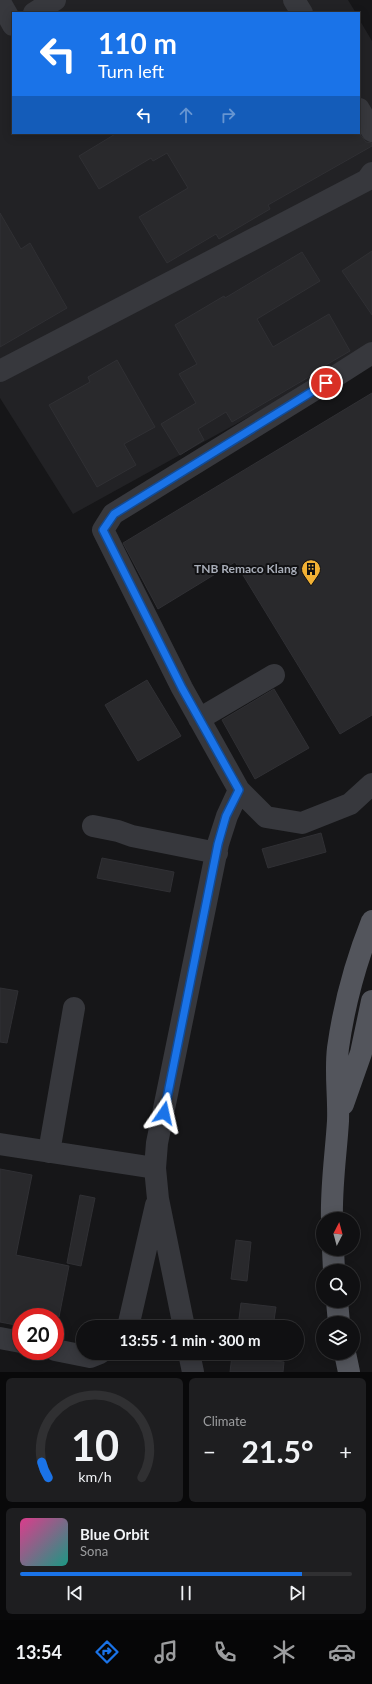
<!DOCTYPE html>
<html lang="en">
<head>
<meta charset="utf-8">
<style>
	body { margin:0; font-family:Lato,sans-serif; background:#1e1e20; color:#f1f3f6; height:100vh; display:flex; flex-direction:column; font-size:15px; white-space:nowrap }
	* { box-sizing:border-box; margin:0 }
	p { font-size:13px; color:#9c9d9f }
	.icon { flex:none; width:22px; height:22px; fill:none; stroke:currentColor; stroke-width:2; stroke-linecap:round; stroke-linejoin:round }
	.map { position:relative; height:1372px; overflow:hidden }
	.drawer { display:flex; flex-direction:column; gap:6px; padding:6px; background:#09090a; flex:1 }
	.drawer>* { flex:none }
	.guide { position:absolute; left:12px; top:12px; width:348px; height:122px; border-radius:0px; box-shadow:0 2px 10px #0003,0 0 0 1px #303032; background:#1a73e8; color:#fff; overflow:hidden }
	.needle { width:26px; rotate:6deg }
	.buttons { position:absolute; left:316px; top:1212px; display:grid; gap:8px }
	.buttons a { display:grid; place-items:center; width:44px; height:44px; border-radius:50%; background:#101012; box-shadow:0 2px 10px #0003,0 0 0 1px #303032; font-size:20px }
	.speed { position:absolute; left:12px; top:1308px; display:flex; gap:8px; font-size:20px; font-weight:700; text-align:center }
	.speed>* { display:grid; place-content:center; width:52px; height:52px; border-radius:50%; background:#101012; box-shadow:0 2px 10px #0003,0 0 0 1px #303032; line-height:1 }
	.speed .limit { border:6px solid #d22; background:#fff; color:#111 }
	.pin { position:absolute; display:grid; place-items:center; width:34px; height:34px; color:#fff; margin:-17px; border:2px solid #fff; border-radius:50%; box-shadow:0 1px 4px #0007 }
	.me { position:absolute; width:44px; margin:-22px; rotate:11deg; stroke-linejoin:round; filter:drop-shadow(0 0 3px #0008) }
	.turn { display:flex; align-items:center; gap:14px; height:84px; padding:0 20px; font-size:18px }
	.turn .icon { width:52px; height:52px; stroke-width:2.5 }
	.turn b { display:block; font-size:28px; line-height:34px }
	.lanes { display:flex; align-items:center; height:38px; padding:0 20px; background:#0003; justify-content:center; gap:20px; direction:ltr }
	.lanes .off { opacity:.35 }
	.big { font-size:30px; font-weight:700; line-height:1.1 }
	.drawer .tile { flex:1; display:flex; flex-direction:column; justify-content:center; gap:6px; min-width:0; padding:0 14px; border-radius:6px; background:#1e1e20 }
	.drawer .dial { align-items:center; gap:0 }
	.dial svg { height:104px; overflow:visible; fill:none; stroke:#303032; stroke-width:7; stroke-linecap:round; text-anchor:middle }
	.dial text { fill:#f1f3f6; stroke:none }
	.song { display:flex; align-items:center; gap:12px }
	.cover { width:48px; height:48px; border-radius:6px; background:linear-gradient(135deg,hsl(330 70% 55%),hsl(170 70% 35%)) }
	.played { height:4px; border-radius:2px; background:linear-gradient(90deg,#1a73e8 85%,#303032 85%) }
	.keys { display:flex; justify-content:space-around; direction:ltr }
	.heat { display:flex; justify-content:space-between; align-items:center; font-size:22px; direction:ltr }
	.drawer .tiles { flex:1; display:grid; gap:6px; grid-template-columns:1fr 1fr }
	.tile:last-child { grid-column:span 2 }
	.trip { position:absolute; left:76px; top:1320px; width:228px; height:40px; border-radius:20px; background:#101012; box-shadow:0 2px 10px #0003,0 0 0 1px #303032; font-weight:700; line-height:40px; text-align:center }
	.tabs { display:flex; height:64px; justify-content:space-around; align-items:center; background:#060607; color:#9c9d9f }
	.tabs .icon { width:28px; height:28px }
	.tabs .active { color:#1a73e8 }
	.tabs b { font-size:18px; color:#f1f3f6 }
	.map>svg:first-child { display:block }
</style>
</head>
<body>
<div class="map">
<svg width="372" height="1372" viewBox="0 0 372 1372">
	<rect width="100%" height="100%" fill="#161618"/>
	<!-- built -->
	<path fill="#222225" d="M0,0H348L356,13H13V133H359V19L372,41V349L73,514L0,398Z"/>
	<!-- building -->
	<path fill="#29292c" stroke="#303034" d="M117,133H359L366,142L372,143V146L268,205L270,209L219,239L216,234L167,263L139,217L188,188L167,153L153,161L151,158L99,189L79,156Z
		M0,213L21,249L30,243L67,308L0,347Z
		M372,251V315L342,271Z
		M302,252L320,281L257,319L273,347L329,314L350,351L314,372V374L232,422L226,412L198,429L204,440L180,455L161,424L196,403L179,374L197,364L175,325L224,296L225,298Z
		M117,360L155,427L124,444L136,465L97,487L49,405L90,382L88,377Z
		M372,393V715L340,734L235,562L158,609L123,543Z
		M147,680L181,736L138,761L105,705Z
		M274,689L309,748L255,779L222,720Z
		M321,833L326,852L268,868L262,849Z
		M102,858L174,872L170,892L97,878Z
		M0,988L18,991L7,1043L0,1042Z
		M0,1169L32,1175L16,1255L69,1266L59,1317H21V1326L0,1322Z
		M80,1195L95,1198L81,1266L67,1263Z
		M236,1240L251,1242L247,1281L231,1279Z
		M241,1303L276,1307L273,1327H238Z
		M232,1355L284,1362L283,1372H230Z"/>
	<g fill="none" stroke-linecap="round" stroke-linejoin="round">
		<!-- minor -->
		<path stroke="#37383d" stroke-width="22" d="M294,0L302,13
			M0,2L13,25
			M34,13L55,0
			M359,109L372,131
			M372,353L314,390L113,514L103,530L182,688L239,790L266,817L302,823L350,804L372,784
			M0,371L367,180L372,173
			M199,719L274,675
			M93,826L118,831L132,836L217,853
			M0,1144L155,1168
			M49,1152L74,1008
			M128,1327L156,1205
			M184,1327L158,1199L155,1168L157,1143L218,844L227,816L239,790
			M0,1338L21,1342
			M55,1350L90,1357L100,1353
			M189,1353L193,1372"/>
		<!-- major -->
		<path stroke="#53555c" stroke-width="22" d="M343,1104L361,1053L372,1001
			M332,1219C331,1186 336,1154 338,1121C339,1097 335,1072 338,1048C344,1005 356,961 372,921
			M333,1249L334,1271
			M337,1301L339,1323
			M345,1353L349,1372"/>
	</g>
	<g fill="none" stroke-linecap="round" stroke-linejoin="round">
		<!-- route casing -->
		<g stroke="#114b97" stroke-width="10">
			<path id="route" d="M164,1113L218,844L226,816L239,790L182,688L103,530L114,514L326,383"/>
		</g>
		<!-- route -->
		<use href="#route" stroke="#1a73e8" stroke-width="7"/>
	</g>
	<!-- icons -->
	<defs>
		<g id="building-pin" transform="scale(1)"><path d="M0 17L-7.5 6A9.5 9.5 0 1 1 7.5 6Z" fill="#f2b134" stroke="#111113"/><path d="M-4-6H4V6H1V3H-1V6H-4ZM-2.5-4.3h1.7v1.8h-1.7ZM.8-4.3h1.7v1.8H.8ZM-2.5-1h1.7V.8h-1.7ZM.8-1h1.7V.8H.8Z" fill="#111"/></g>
	</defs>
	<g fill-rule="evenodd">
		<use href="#building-pin" x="311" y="569"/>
	</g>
	<g text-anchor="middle" stroke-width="4" stroke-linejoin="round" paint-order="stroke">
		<!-- poi labels -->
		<g font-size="12" font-weight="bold" fill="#a8adb8" stroke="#111113" text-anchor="end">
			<text x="297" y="573">TNB Remaco Klang</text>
		</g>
	</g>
</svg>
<div class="buttons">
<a><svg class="needle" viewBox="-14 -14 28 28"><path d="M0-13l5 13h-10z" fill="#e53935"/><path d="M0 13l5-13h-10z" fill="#9c9d9f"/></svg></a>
<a><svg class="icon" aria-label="search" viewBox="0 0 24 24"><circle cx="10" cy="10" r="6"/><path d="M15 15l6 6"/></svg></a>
<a><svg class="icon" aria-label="layers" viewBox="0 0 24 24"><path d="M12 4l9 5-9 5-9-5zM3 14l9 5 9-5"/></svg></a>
</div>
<div class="speed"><div class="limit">20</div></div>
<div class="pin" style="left:326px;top:383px;background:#d93025"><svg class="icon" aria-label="arrive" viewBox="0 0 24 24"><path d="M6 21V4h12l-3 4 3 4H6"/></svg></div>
<svg class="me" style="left:164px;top:1113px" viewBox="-20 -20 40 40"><path d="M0-17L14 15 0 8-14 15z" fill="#1a73e8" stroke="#fff" stroke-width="4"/></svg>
<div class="trip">13:55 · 1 min · 300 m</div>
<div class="guide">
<div class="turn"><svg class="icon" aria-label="left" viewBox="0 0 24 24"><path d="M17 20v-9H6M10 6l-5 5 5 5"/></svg><div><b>110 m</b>Turn left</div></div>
<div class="lanes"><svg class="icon" aria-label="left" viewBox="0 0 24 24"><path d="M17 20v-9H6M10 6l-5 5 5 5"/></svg><svg class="icon off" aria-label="ahead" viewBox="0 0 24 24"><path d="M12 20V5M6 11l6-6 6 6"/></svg><svg class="icon off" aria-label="right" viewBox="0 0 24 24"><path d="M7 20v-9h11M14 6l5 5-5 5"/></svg></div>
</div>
</div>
<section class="drawer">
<div class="tiles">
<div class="tile dial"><svg viewBox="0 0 100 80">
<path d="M14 69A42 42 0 1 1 86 69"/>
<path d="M14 69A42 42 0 0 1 9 57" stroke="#1a73e8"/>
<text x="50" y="56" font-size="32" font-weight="700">10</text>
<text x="50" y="72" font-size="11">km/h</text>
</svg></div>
<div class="tile"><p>Climate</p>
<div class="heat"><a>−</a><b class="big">21.5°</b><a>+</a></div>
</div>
<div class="tile">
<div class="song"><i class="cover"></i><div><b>Blue Orbit</b><p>Sona</p></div></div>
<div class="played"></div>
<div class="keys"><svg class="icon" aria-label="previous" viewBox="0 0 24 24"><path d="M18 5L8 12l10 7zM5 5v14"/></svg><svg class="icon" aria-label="pause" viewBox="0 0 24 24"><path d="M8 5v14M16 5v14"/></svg><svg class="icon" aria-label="next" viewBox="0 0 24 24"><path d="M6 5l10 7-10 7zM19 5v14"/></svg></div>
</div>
</div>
</section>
<nav class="tabs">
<b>13:54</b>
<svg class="icon active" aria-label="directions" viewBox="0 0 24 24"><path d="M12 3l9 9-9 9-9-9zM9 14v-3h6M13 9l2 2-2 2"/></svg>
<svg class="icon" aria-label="music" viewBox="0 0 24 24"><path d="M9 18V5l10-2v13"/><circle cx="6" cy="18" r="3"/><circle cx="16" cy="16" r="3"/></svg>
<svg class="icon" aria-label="phone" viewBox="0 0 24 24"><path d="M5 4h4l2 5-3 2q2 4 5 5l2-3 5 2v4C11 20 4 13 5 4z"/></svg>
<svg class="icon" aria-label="climate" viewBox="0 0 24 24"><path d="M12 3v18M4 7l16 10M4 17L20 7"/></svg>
<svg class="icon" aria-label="car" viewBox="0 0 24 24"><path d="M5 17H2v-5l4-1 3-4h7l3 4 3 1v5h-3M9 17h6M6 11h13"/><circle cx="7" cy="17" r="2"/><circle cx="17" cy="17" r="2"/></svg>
</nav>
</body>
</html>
